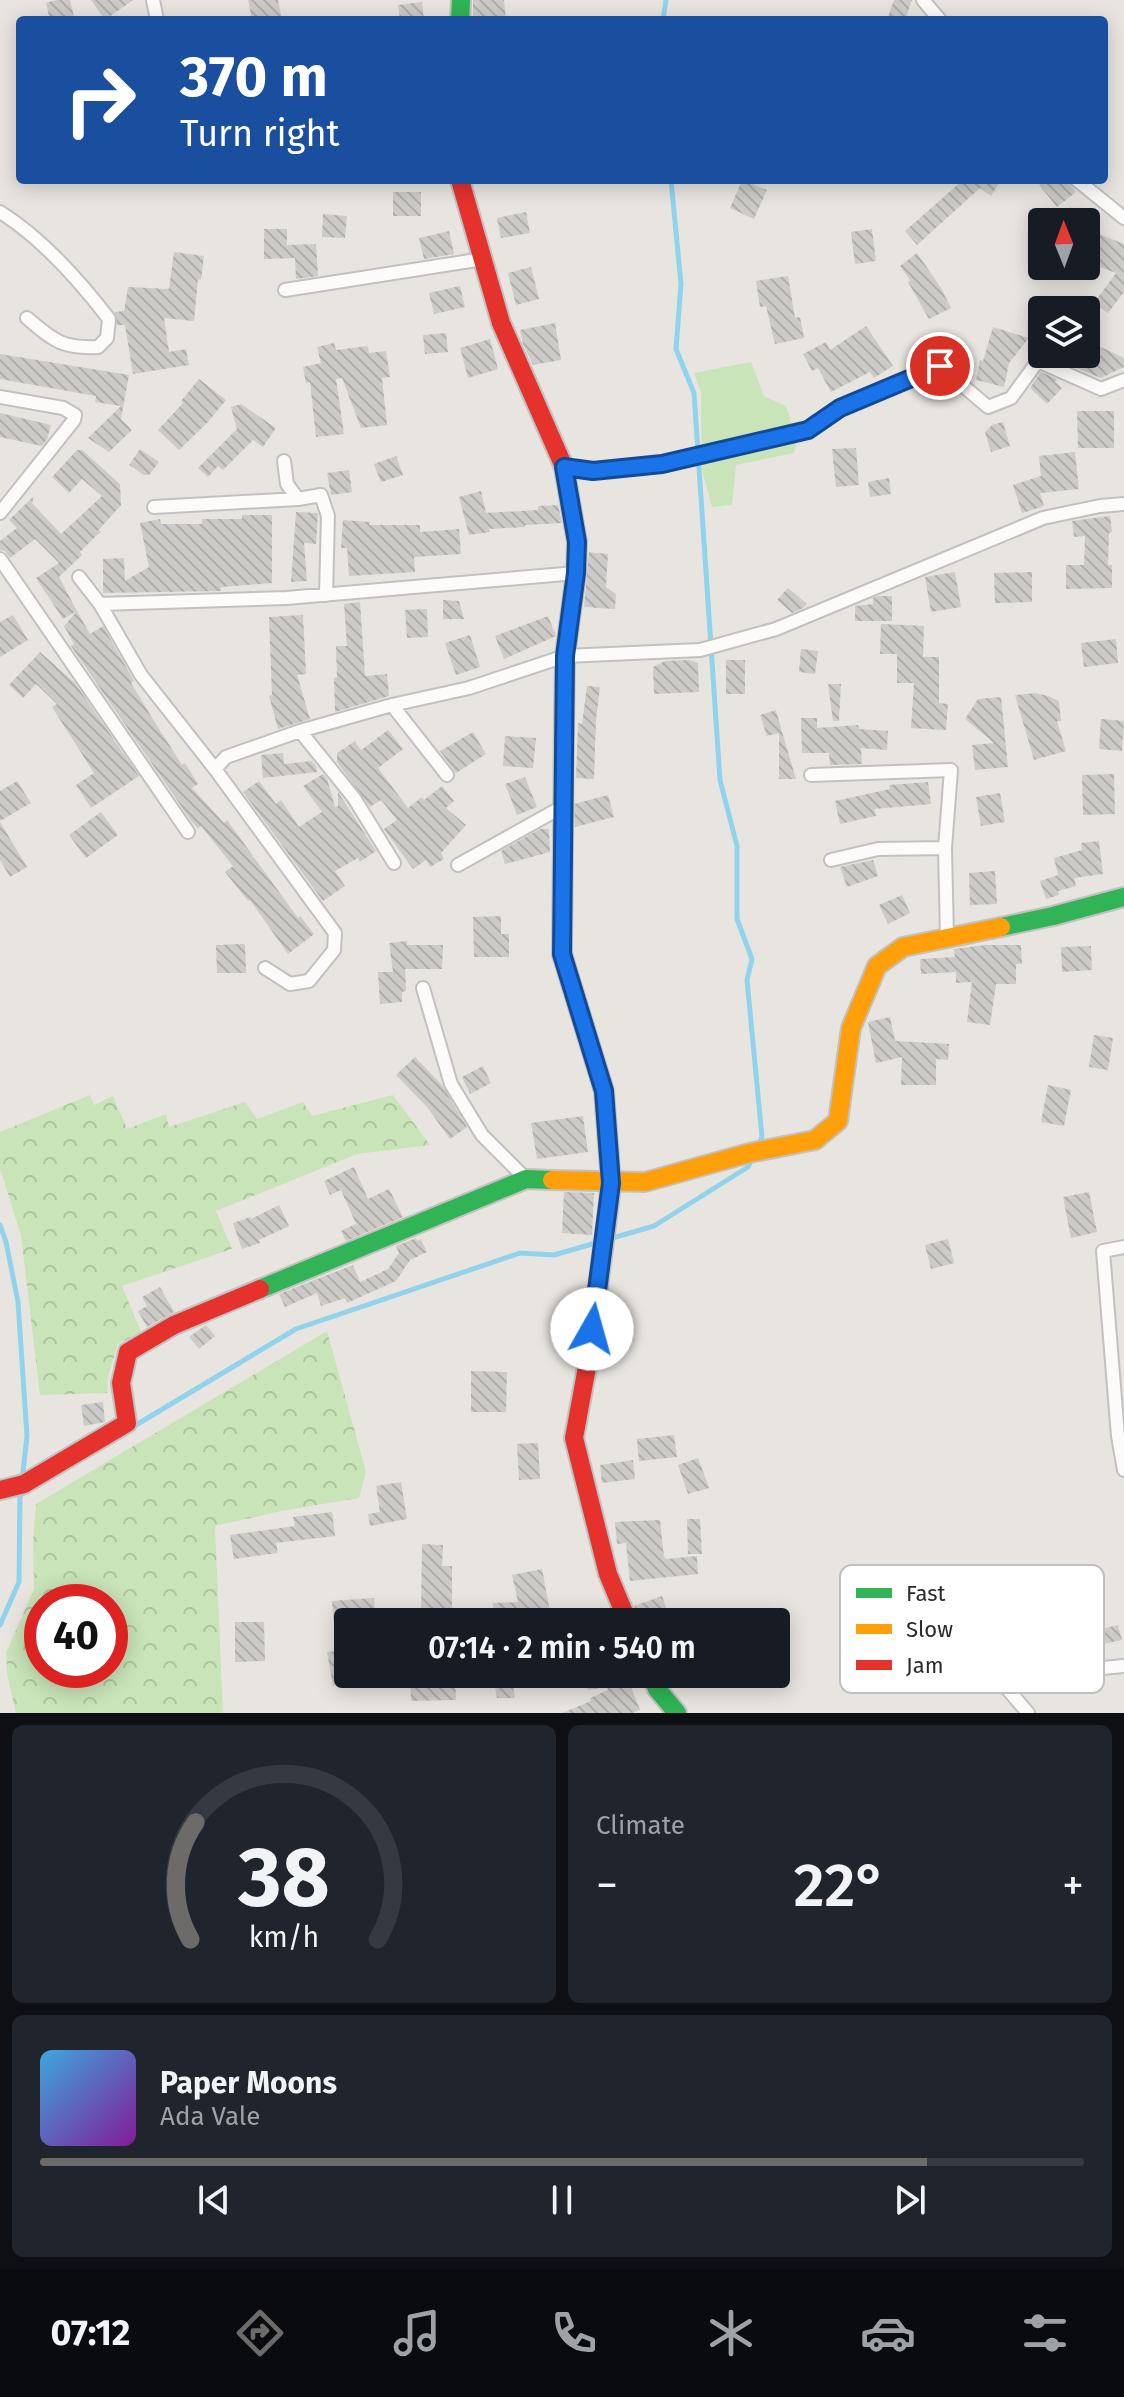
<!DOCTYPE html>
<html lang="en">
<head>
<meta charset="utf-8">
<style>
	body { margin:0; font-family:"Fira Sans",sans-serif; background:#20242c; color:#f1f3f6; height:100vh; display:flex; flex-direction:column; font-size:30px; white-space:nowrap }
	* { box-sizing:border-box; margin:0 }
	p { font-size:26px; color:#9ea1a6 }
	.icon { flex:none; width:44px; height:44px; fill:none; stroke:currentColor; stroke-width:2; stroke-linecap:round; stroke-linejoin:round }
	.map { position:relative; height:1713px; overflow:hidden }
	.panel { display:flex; flex-direction:column; gap:12px; padding:12px; background:#0d0f14; flex:1 }
	.panel>* { flex:none }
	.banner { position:absolute; left:16px; top:16px; width:1092px; height:168px; border-radius:8px; box-shadow:0 4px 20px #0003; background:#1a4fa0; color:#fff; overflow:hidden }
	.needle { width:52px; rotate:359deg }
	.tools { position:absolute; left:1028px; top:208px; display:grid; gap:16px }
	.tools a { display:grid; place-items:center; width:72px; height:72px; border-radius:8px; background:#171b24; box-shadow:0 4px 20px #0003; font-size:40px }
	.speed { position:absolute; left:24px; top:1584px; display:flex; gap:16px; font-size:40px; font-weight:700; text-align:center }
	.speed>* { display:grid; place-content:center; width:104px; height:104px; border-radius:50%; background:#171b24; box-shadow:0 4px 20px #0003; line-height:1 }
	.speed .limit { border:12px solid #d22; background:#fff; color:#111 }
	.pin { position:absolute; display:grid; place-items:center; width:68px; height:68px; color:#fff; margin:-34px; border:4px solid #fff; border-radius:50%; box-shadow:0 2px 8px #0007 }
	.me { position:absolute; width:88px; margin:-44px; rotate:7deg; stroke-linejoin:round; filter:drop-shadow(0 0 6px #0008) }
	.turn { display:flex; align-items:center; gap:28px; height:168px; padding:0 32px; font-size:36px }
	.turn .icon { width:104px; height:104px; stroke-width:2.5 }
	.turn b { display:block; font-size:56px; line-height:68px }
	.big { font-size:60px; font-weight:600; line-height:1.1 }
	.panel .card { flex:1; display:flex; flex-direction:column; justify-content:center; gap:12px; min-width:0; padding:0 28px; border-radius:12px; background:#20242c }
	.panel .dial { align-items:center; gap:0 }
	.dial svg { height:208px; overflow:visible; fill:none; stroke:#363941; stroke-width:7; stroke-linecap:round; text-anchor:middle }
	.dial text { fill:#f1f3f6; stroke:none }
	.song { display:flex; align-items:center; gap:24px }
	.cover { width:96px; height:96px; border-radius:12px; background:linear-gradient(135deg,hsl(200 70% 55%),hsl(290 70% 35%)) }
	.played { height:8px; border-radius:4px; background:linear-gradient(90deg,#6c6b6a 85%,#363941 85%) }
	.keys { display:flex; justify-content:space-around; direction:ltr }
	.heat { display:flex; justify-content:space-between; align-items:center; font-size:44px; direction:ltr }
	.panel .tiles { flex:1; display:grid; gap:12px; grid-template-columns:1fr 1fr }
	.card:last-child { grid-column:span 2 }
	.trip { position:absolute; left:334px; top:1608px; width:456px; height:80px; border-radius:8px; background:#171b24; box-shadow:0 4px 20px #0003; font-weight:600; line-height:80px; text-align:center }
	.menu { display:flex; height:128px; justify-content:space-around; align-items:center; background:#090b0e; color:#9ea1a6 }
	.menu .icon { width:56px; height:56px }
	.menu .current { color:#6c6b6a }
	.menu b { font-size:36px; color:#f1f3f6 }
	.map>svg:first-child { display:block }
</style>
</head>
<body>
<div class="map">
<svg width="1124" height="1713" viewBox="0 0 1124 1713">
	<defs>
		<pattern id="forest-crowns" width="20" height="18" patternUnits="userSpaceOnUse" patternTransform="scale(2)"><rect width="20" height="18" fill="#c9e4b8"/><path d="M2 6a3 3 0 1 1 6 0M12 15a3 3 0 1 1 6 0" fill="none" stroke="#adc49e"/></pattern>
		<pattern id="building-back-hatch" width="6" height="6" patternUnits="userSpaceOnUse" patternTransform="scale(2)"><rect width="6" height="6" fill="#cdcbc7"/><path d="M-1 5l2 2M0 0l6 6M5-1l2 2" fill="none" stroke="#b0aeab"/></pattern>
	</defs>
	<rect width="100%" height="100%" fill="#e8e5e0"/>
	<!-- grass -->
	<path fill="#c9e4b8" d="M751,362L764,396L786,406L797,441L794,453L736,465L732,505L712,507L702,470L701,393L694,373Z"/>
	<!-- forest -->
	<path fill="url(#forest-crowns)" fill-rule="evenodd" d="M90,1095L94,1105L113,1096L127,1129L166,1114L169,1127L245,1102L257,1119L303,1102L312,1116L393,1095L430,1145L357,1154L216,1211L232,1249L122,1286L141,1332L118,1344L108,1377L107,1393L40,1395L21,1236L0,1168V1132Z
		M327,1331L366,1472L359,1498L281,1511L215,1526L223,1713H16L7,1674L6,1653L34,1589L33,1542L36,1504ZM42,1602H110V1670H42Z"/>
	<g fill="none" stroke-linecap="round" stroke-linejoin="round">
		<!-- stream -->
		<path stroke="#91d3ec" stroke-width="5" d="M663,20L666,0
			M671,180L681,284L676,349L694,393L720,780L737,846V919L752,959L747,980L762,1137L757,1147
			M0,1225L6,1242L18,1302L27,1436L22,1481
			M609,1239L654,1226L748,1167L753,1156
			M131,1428L296,1329L520,1253L554,1255L599,1242
			M0,1625L19,1582L20,1495L27,1491"/>
	</g>
	<!-- building -->
	<path fill="url(#building-back-hatch)" d="M56,0H70L74,16L50,20L46,3Z
		M91,0H133L105,20Z
		M248,0H278L282,20H252Z
		M473,0H504L506,20H473Z
		M894,0H912L905,20L888,17Z
		M422,2L424,20H400L398,5Z
		M742,180L767,190L754,219L730,208Z
		M963,180H1001L991,196L980,188L917,245L905,231Z
		M1045,180H1066L1076,192L1057,207L1039,185Z
		M393,192H421V216H393Z
		M526,212L530,233L501,238L497,218Z
		M323,214L347,216L345,238L322,237Z
		M264,229H287V245L316,244L318,276L296,279L295,258L264,259Z
		M872,229L876,261L855,264L851,232Z
		M449,231L454,254L424,259L419,238Z
		M1096,233L1124,244V292L1108,313L1094,303L1116,273L1086,262Z
		M174,252L204,256L201,280L198,279L194,321L164,318L169,352L186,349L189,365L133,374L125,325H117L115,312L124,311L128,287L169,289Z
		M917,253L941,288L951,308L929,319L908,282L910,280L900,266Z
		M531,267L539,299L516,305L508,273Z
		M788,276L795,318L800,317L804,338L775,344L766,306L760,307L756,281Z
		M460,286L465,307L434,314L429,293Z
		M555,323L561,360L533,365L523,344L520,330Z
		M866,326L893,366L874,378L870,372L831,392L818,368L812,371L803,354L826,342L830,350Z
		M993,327L1029,338L1009,363L1004,387L976,380L980,360L983,361Z
		M446,333L448,352L425,354L423,335Z
		M490,339L498,369L468,378L460,348Z
		M1086,340L1124,358V367L1101,378L1053,358L1054,356L1049,354H1086Z
		M334,343L336,350L368,346L369,353L386,351L390,377L382,378L387,425L361,428L342,378L336,379L344,434L316,437L310,382L306,383L303,367L321,363L317,347Z
		M0,354L129,375L121,419L132,430L109,452L88,438L121,406L95,402L96,396L0,379Z
		M1041,372L1057,379L1055,382L1062,388L1047,404L1030,388Z
		M199,379L226,400L208,422L179,450L158,430L183,403L181,401Z
		M241,404L276,428L263,447L253,440L223,470L218,466L208,477L198,468L237,429L231,407Z
		M1077,411H1114V448H1078Z
		M0,413L51,425L47,439L42,446L0,437Z
		M1003,422L1010,446L991,452L985,432L992,425Z
		M856,448L859,485L836,487L832,449Z
		M140,449L159,462L149,475H144L129,465Z
		M77,450H82L120,484L121,505L97,532L101,531L80,552L82,555L59,577L77,611L63,619L36,578L59,563L35,539L10,558L5,551L0,550V541L17,528L9,520L34,496L32,503L61,534L102,496L82,479L69,493L52,477Z
		M1075,452L1079,489L1040,493L1044,506L1022,513L1013,485L1041,476L1039,456Z
		M396,456L403,475L381,482L374,464Z
		M349,470L352,492L331,495L327,473Z
		M889,478L891,494L870,497L868,482Z
		M481,491L486,513L538,510V506L558,505L562,523L525,525V527L489,529L490,532L469,535L459,497Z
		M296,512L318,513L316,544L304,543L307,581L291,582Z
		M242,515H272V583L221,587V591L103,593V559L124,558L125,581L149,567L140,523L160,519L161,524H202V519H242Z
		M1110,516L1112,532L1109,533L1108,565H1112V588L1066,589V565H1084L1085,536L1074,537L1072,521Z
		M343,520L370,522L369,525H420V532L459,529L461,554L414,557L415,572L349,576L347,548H341Z
		M589,552L608,554L606,587L616,594L615,609L584,607Z
		M955,572L961,607L931,612L925,577Z
		M1032,572V602L995,603L994,573Z
		M788,588L807,604L803,608L792,613L777,600Z
		M879,596H892V621H855V606L873,604V598Z
		M443,600L459,601L464,619H443Z
		M360,602L365,676L387,674L389,696L335,712L334,678L337,677L336,646H347L344,604Z
		M427,609L428,637L407,638L405,610Z
		M77,611L90,634L103,626L134,681L131,683L154,721L182,765L185,763L198,784L192,788L224,823L227,820L298,918L300,916L314,934L288,954L250,900L248,901L225,872L233,866L201,826L198,828L192,822L71,646L74,644L64,626Z
		M13,615L28,640L0,657V622Z
		M303,615L306,674L297,675L310,719L278,729L269,696L272,695L269,617Z
		M548,616L556,636L504,659L495,636Z
		M881,624L924,626L923,657H939V703L948,704L946,730L911,728L914,683H897V654H880Z
		M470,635L480,667L456,675L445,643Z
		M1116,639L1118,663L1084,667L1081,643Z
		M801,649L818,651L815,674L799,672Z
		M40,652L75,683L139,776L91,808L76,785L94,773L52,707L57,704L36,684L23,698L9,685Z
		M689,660L698,663L699,692L654,694L653,667L665,661Z
		M726,660H745V694H726Z
		M828,684H841L839,721H833Z
		M587,686L600,687L596,720L594,779L576,778L578,723L582,724Z
		M1035,693L1048,696L1059,701L1061,721H1057L1066,751L1034,760L1015,695Z
		M1001,697L1008,767L975,770L972,745L994,743L965,719L978,699Z
		M776,710L782,732L796,779H779V733L767,736L760,715Z
		M801,718H817V728L858,725L859,729L888,731L887,750L861,748L862,764L830,765L829,753H802Z
		M1101,719L1124,721L1122,751L1099,749Z
		M388,730L403,749L378,768L408,808L422,797L424,800L442,786L454,801L446,808L466,825L441,853L444,859L430,867L426,860L413,869L384,829L397,820L381,800L370,807L337,762V753L355,741L361,750Z
		M473,732L486,754L456,773L440,751Z
		M505,736L536,738L533,768L503,766Z
		M283,753L284,764L312,761L316,766L317,772L263,778L261,755Z
		M323,774L327,779L335,807L338,806V792L376,851L360,862L358,858L335,871L345,886L323,901L243,792L259,781L276,804L281,800L299,827L322,812L303,786Z
		M1114,774L1115,814L1083,815L1082,775Z
		M525,777L537,807L517,815L505,784Z
		M17,781L31,803L0,821V791Z
		M928,782L931,804L874,809L876,816L840,824L835,801L890,789L889,785Z
		M1000,793L1005,822L981,826L976,797Z
		M608,795L614,817L575,827L574,804Z
		M101,812L118,835L86,858L69,835Z
		M0,822L27,867L10,877L0,860Z
		M540,829H549L550,852L505,864L501,851Z
		M1099,841L1103,874L1074,878L1076,886L1058,891L1059,895L1046,899L1040,881L1058,875L1054,858L1082,850L1081,843Z
		M873,860L878,876L847,887L840,867Z
		M995,871L997,904L970,905L969,873Z
		M902,895L910,913L888,924L879,905Z
		M501,916V934H509V957H474L473,917Z
		M407,941V945H443L442,969H405L406,991L402,992V1002L380,1004L378,972H393L389,943Z
		M245,944L246,973H217L216,945Z
		M986,945H1021L1022,964H1016V984H996L990,1025L967,1022L972,982L956,983V972L921,974L920,959L955,957L954,949Z
		M1091,946L1092,970L1062,972L1061,947Z
		M890,1017L895,1041L949,1044L948,1060L936,1059V1085H901L902,1057L876,1063L868,1022Z
		M1094,1035L1113,1038L1108,1070L1089,1067Z
		M415,1057L442,1085L467,1127L450,1139L427,1107L396,1075Z
		M483,1066L491,1083L470,1094L462,1077Z
		M1048,1085L1071,1090L1064,1126L1041,1122Z
		M583,1116L588,1152L537,1159L531,1123Z
		M354,1167L368,1199L389,1189L403,1217L346,1241L341,1231L356,1224L341,1190L330,1195L324,1181Z
		M564,1192L594,1193L592,1235L562,1233Z
		M1089,1192L1097,1232L1071,1238L1063,1197Z
		M279,1205L289,1226L259,1240L260,1243L242,1249L233,1223L250,1217L251,1219Z
		M416,1238L417,1241L421,1239L427,1252L410,1260L396,1281L347,1303L345,1298L321,1306L317,1293L285,1307L279,1294L353,1265L360,1282L388,1269L399,1253L396,1246Z
		M948,1239L954,1263L931,1269L925,1245Z
		M160,1287L174,1312L147,1327L138,1311L147,1306L142,1297Z
		M206,1325L215,1336L199,1349L189,1337Z
		M471,1371L507,1372L506,1412H471Z
		M103,1402L105,1422L84,1426L81,1405Z
		M674,1435L677,1457L639,1461L637,1439Z
		M538,1443L540,1479L519,1480L517,1444Z
		M698,1458L709,1488L688,1494L678,1465Z
		M633,1460L635,1479L602,1483L600,1465Z
		M401,1482L407,1519L370,1526L368,1514L380,1512L376,1486Z
		M332,1512L335,1536L276,1543L278,1553L234,1559L230,1535L295,1526L293,1517Z
		M687,1519H700L702,1554H688Z
		M660,1520L664,1557L666,1559L697,1556L698,1574L630,1581L626,1543L617,1544L615,1522Z
		M422,1544L443,1545L442,1566H452V1613H421Z
		M542,1569L552,1622H494L493,1603L518,1602L512,1575Z
		M662,1596L669,1617L652,1622H640L634,1606Z
		M374,1598L376,1622H348V1683L333,1686L327,1652L336,1651L332,1601Z
		M235,1622H264L265,1661L235,1662Z
		M1118,1625L1122,1640L1098,1645L1100,1657L1078,1660L1074,1631L1096,1628V1630Z
		M410,1674H455L456,1700L411,1701Z
		M511,1674L515,1698H497L493,1676Z
		M583,1674H626L640,1710L632,1713H562L591,1701L590,1698L608,1690L607,1687L588,1690Z"/>
	<g fill="none" stroke-linecap="round" stroke-linejoin="round">
		<!-- street casing -->
		<g stroke="#c2c1c1" stroke-width="16">
			<path id="street" d="M153,0L157,20
				M923,0L940,20
				M1077,180L1124,218
				M0,212C42,238 79,280 109,319L107,338L98,347C62,349 53,340 27,318
				M285,290L483,259
				M0,397L63,408L75,415L74,420L0,513
				M284,461L287,484L298,499L321,495L328,516L326,595
				M564,467L593,471L662,464L808,430L840,408L940,366L988,407L1011,398L1038,361L1101,389L1124,380
				M154,507L298,499
				M0,559L188,832
				M79,577L100,604L141,675L215,769L335,933L334,950L309,981L290,984L265,968
				M100,604L286,598L576,573
				M392,705L447,775
				M300,731L354,798L394,863
				M215,769L226,757L300,731L392,705L469,688L565,656L700,650L776,629L1043,518L1100,506L1124,504
				M811,775L951,770L945,848L947,938
				M831,860L878,849L945,848
				M458,865L562,807
				M423,988L451,1084L482,1135L526,1179
				M1124,1247L1103,1251L1118,1436L1124,1470
				M1028,1713L998,1678L1124,1666"/>
		</g>
		<!-- fast casing -->
		<g stroke="#c2c1c1" stroke-width="22">
			<path id="fast" d="M460,20L461,0
				M564,720L562,954L604,1091L611,1183L609,1202
				M1001,927L1053,916L1124,897
				M260,1289L526,1179L552,1180
				M651,1674L657,1689L677,1713"/>
		</g>
		<!-- slow casing -->
		<g stroke="#c2c1c1" stroke-width="22">
			<path id="slow" d="M552,1180L645,1182L749,1153L815,1140L838,1121L851,1028L877,966L903,947L1001,927"/>
		</g>
		<!-- jam casing -->
		<g stroke="#c2c1c1" stroke-width="22">
			<path id="jam" d="M460,180L501,323L564,467L577,542L576,573L565,656L564,720
				M609,1202L589,1356L574,1438L608,1574L628,1622
				M0,1490L24,1484L127,1423L121,1383L128,1352L174,1325L260,1289"/>
		</g>
		<!-- street -->
		<use href="#street" stroke="#fcfbfa" stroke-width="12"/>
		<!-- fast -->
		<use href="#fast" stroke="#30b455" stroke-width="18"/>
		<!-- slow -->
		<use href="#slow" stroke="#ff9f0a" stroke-width="18"/>
		<!-- jam -->
		<use href="#jam" stroke="#e5322d" stroke-width="18"/>
	</g>
	<g fill="none" stroke-linecap="round" stroke-linejoin="round">
		<!-- route casing -->
		<g stroke="#114b97" stroke-width="20">
			<path id="route" d="M592,1329L611,1183L604,1091L562,954L565,656L576,573L577,542L564,467L593,471L662,464L808,430L840,408L940,366"/>
		</g>
		<!-- route -->
		<use href="#route" stroke="#1a73e8" stroke-width="14"/>
	</g>
	<!-- legend -->
	<rect x="840" y="1565" width="264" height="128" rx="12" fill="#fff" stroke="#bfbfbf" stroke-width="2"/>
	<rect x="856" y="1588" width="36" height="10" fill="#30b455"/>
	<rect x="856" y="1624" width="36" height="10" fill="#ff9f0a"/>
	<rect x="856" y="1660" width="36" height="10" fill="#e5322d"/>
	<g font-size="22" fill="#2a2a2a">
		<text x="906" y="1601">Fast</text>
		<text x="906" y="1637">Slow</text>
		<text x="906" y="1673">Jam</text>
	</g>
</svg>
<div class="tools">
<a><svg class="needle" viewBox="-14 -14 28 28"><path d="M0-13l5 13h-10z" fill="#e53935"/><path d="M0 13l5-13h-10z" fill="#9ea1a6"/></svg></a>
<a><svg class="icon" aria-label="layers" viewBox="0 0 24 24"><path d="M12 4l9 5-9 5-9-5zM3 14l9 5 9-5"/></svg></a>
</div>
<div class="speed"><div class="limit">40</div></div>
<div class="pin" style="left:940px;top:366px;background:#d93025"><svg class="icon" aria-label="arrive" viewBox="0 0 24 24"><path d="M6 21V4h12l-3 4 3 4H6"/></svg></div>
<svg class="me" style="left:592px;top:1329px" viewBox="-20 -20 40 40"><circle r="19" fill="#fff"/><path d="M0-13L10 11 0 6-10 11z" fill="#1a73e8"/></svg>
<div class="trip">07:14 · 2 min · 540 m</div>
<div class="banner">
<div class="turn"><svg class="icon" aria-label="right" viewBox="0 0 24 24"><path d="M7 20v-9h11M14 6l5 5-5 5"/></svg><div><b>370 m</b>Turn right</div></div>
</div>
</div>
<section class="panel">
<div class="tiles">
<div class="card dial"><svg viewBox="0 0 100 80">
<path d="M14 69A42 42 0 1 1 86 69"/>
<path d="M14 69A42 42 0 0 1 16 24" stroke="#6c6b6a"/>
<text x="50" y="56" font-size="32" font-weight="700">38</text>
<text x="50" y="72" font-size="11">km/h</text>
</svg></div>
<div class="card"><p>Climate</p>
<div class="heat"><a>−</a><b class="big">22°</b><a>+</a></div>
</div>
<div class="card">
<div class="song"><i class="cover"></i><div><b>Paper Moons</b><p>Ada Vale</p></div></div>
<div class="played"></div>
<div class="keys"><svg class="icon" aria-label="previous" viewBox="0 0 24 24"><path d="M18 5L8 12l10 7zM5 5v14"/></svg><svg class="icon" aria-label="pause" viewBox="0 0 24 24"><path d="M8 5v14M16 5v14"/></svg><svg class="icon" aria-label="next" viewBox="0 0 24 24"><path d="M6 5l10 7-10 7zM19 5v14"/></svg></div>
</div>
</div>
</section>
<nav class="menu">
<b>07:12</b>
<svg class="icon current" aria-label="directions" viewBox="0 0 24 24"><path d="M12 3l9 9-9 9-9-9zM9 14v-3h6M13 9l2 2-2 2"/></svg>
<svg class="icon" aria-label="music" viewBox="0 0 24 24"><path d="M9 18V5l10-2v13"/><circle cx="6" cy="18" r="3"/><circle cx="16" cy="16" r="3"/></svg>
<svg class="icon" aria-label="phone" viewBox="0 0 24 24"><path d="M5 4h4l2 5-3 2q2 4 5 5l2-3 5 2v4C11 20 4 13 5 4z"/></svg>
<svg class="icon" aria-label="climate" viewBox="0 0 24 24"><path d="M12 3v18M4 7l16 10M4 17L20 7"/></svg>
<svg class="icon" aria-label="car" viewBox="0 0 24 24"><path d="M5 17H2v-5l4-1 3-4h7l3 4 3 1v5h-3M9 17h6M6 11h13"/><circle cx="7" cy="17" r="2"/><circle cx="17" cy="17" r="2"/></svg>
<svg class="icon" aria-label="filters" viewBox="0 0 24 24"><path d="M4 7h16M4 17h16"/><circle cx="9" cy="7" r="2"/><circle cx="15" cy="17" r="2"/></svg>
</nav>
</body>
</html>
